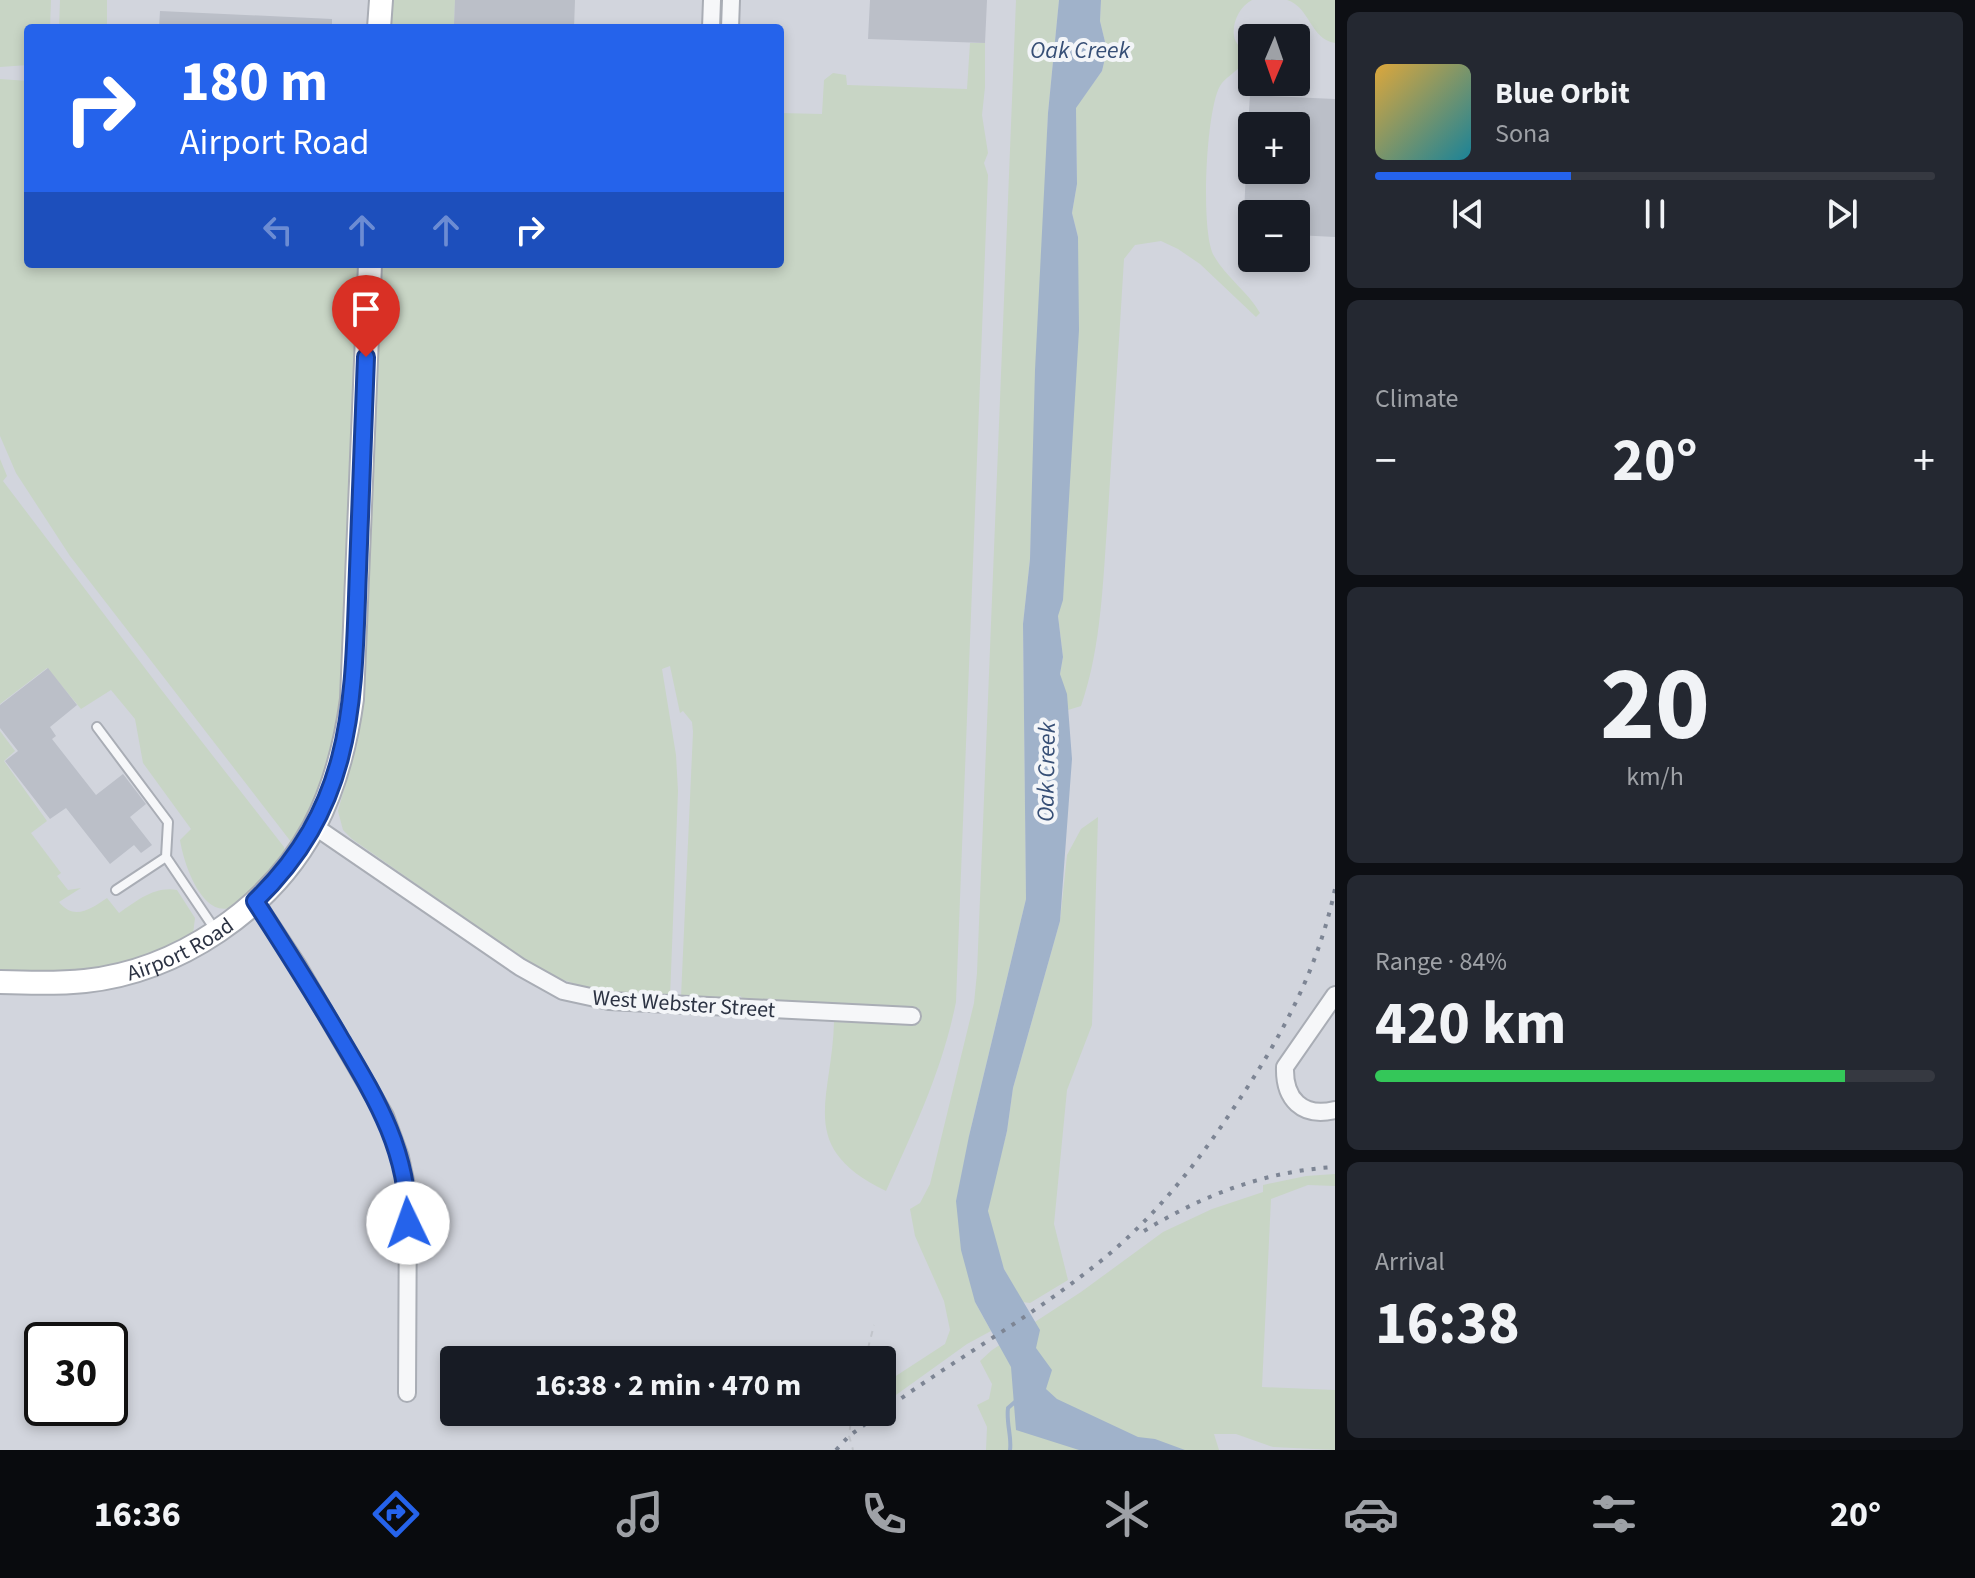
<!DOCTYPE html>
<html lang="en">
<head>
<meta charset="utf-8">
<style>
	body { margin:0; font-family:"Source Sans 3",sans-serif; background:#242831; color:#f1f3f6; height:100vh; display:flex; flex-direction:column; font-size:30px; white-space:nowrap }
	* { box-sizing:border-box; margin:0 }
	p { font-size:26px; color:#9ea1a6 }
	.icon { flex:none; width:44px; height:44px; fill:none; stroke:currentColor; stroke-width:2; stroke-linecap:round; stroke-linejoin:round }
	.map { position:relative; flex:1; overflow:hidden }
	.details { display:flex; flex-direction:column; gap:12px; padding:12px; background:#0d0f14; width:640px }
	.details>* { flex:none }
	.guide { position:absolute; left:24px; top:24px; width:760px; height:244px; border-radius:8px; box-shadow:0 4px 12px #0003; background:#2563eb; color:#fff; overflow:hidden }
	.needle { width:52px; rotate:182deg }
	.tools { position:absolute; left:1238px; top:24px; display:grid; gap:16px }
	.tools a { display:grid; place-items:center; width:72px; height:72px; border-radius:8px; background:#171b24; box-shadow:0 4px 12px #0003; font-size:40px }
	.speed { position:absolute; left:24px; top:1322px; display:flex; gap:16px; font-size:40px; font-weight:700; text-align:center }
	.speed>* { display:grid; place-content:center; width:104px; height:104px; border-radius:50%; background:#171b24; box-shadow:0 4px 12px #0003; line-height:1 }
	.speed .limit { border:4px solid #111; border-radius:12px; background:#fff; color:#111 }
	.pin { position:absolute; display:grid; place-items:center; width:68px; height:68px; color:#fff; margin:-82px -34px; border-radius:50% 50% 50% 0; rotate:-45deg; box-shadow:0 0 8px #0007 }
	.pin .icon { rotate:45deg }
	.me { position:absolute; width:88px; margin:-44px; rotate:357deg; stroke-linejoin:round; filter:drop-shadow(0 0 6px #0008) }
	.turn { display:flex; align-items:center; gap:28px; height:168px; padding:0 24px; font-size:36px }
	.turn .icon { width:104px; height:104px; stroke-width:2.5 }
	.turn b { display:block; font-size:56px; line-height:68px }
	.lanes { display:flex; align-items:center; height:76px; padding:0 24px; background:#0003; justify-content:center; gap:40px; direction:ltr }
	.lanes .off { opacity:.35 }
	.big { font-size:60px; font-weight:700; line-height:1.1 }
	.details .card { flex:1; display:flex; flex-direction:column; justify-content:center; gap:12px; min-width:0; padding:0 28px; border-radius:12px; background:#242831 }
	.details .dial { align-items:center; gap:0 }
	.dial b { font-size:104px; line-height:1 }
	.song { display:flex; align-items:center; gap:24px }
	.cover { width:96px; height:96px; border-radius:12px; background:linear-gradient(135deg,hsl(40 70% 55%),hsl(190 70% 35%)) }
	.played { height:8px; border-radius:4px; background:linear-gradient(90deg,#2563eb 35%,#363941 35%) }
	.keys { display:flex; justify-content:space-around; direction:ltr }
	.heat { display:flex; justify-content:space-between; align-items:center; font-size:44px; direction:ltr }
	.charge { height:12px; border-radius:6px; background:linear-gradient(90deg,#34c759 84%,#363941 0) }
	.trip { position:absolute; left:440px; top:1346px; width:456px; height:80px; border-radius:8px; background:#171b24; box-shadow:0 4px 12px #0003; font-weight:700; line-height:80px; text-align:center }
	.menu { display:flex; height:128px; justify-content:space-around; align-items:center; background:#090b0e; color:#9ea1a6 }
	.menu .icon { width:56px; height:56px }
	.menu .on { color:#2563eb }
	.menu b { font-size:36px; color:#f1f3f6 }
	main { display:flex; flex:1; min-height:0 }
	.map>svg:first-child { display:block }
</style>
</head>
<body>
<main>
<div class="map">
<svg width="1335" height="1450" viewBox="0 0 1335 1450">
	<rect width="100%" height="100%" fill="#e4e6eb"/>
	<!-- built -->
	<path fill="#d2d5dd" fill-rule="evenodd" d="M0,0H1335V1450H0ZM28,28H780V264H28ZM1252,38H1296V82H1252ZM1252,126H1296V170H1252ZM1252,214H1296V258H1252ZM42,1340H110V1408H42ZM454,1360H882V1412H454Z"/>
	<!-- green -->
	<path fill="#c8d5c5" d="M0,0H51L50,28H28V65L0,67Z
		M60,0H107V28H59Z
		M391,0H455L454,28H390Z
		M1016,0H1059L1048,113L1030,559L1023,624L1026,899L969,1136L975,1302L991,1331L967,1344L882,1405V1385L945,1344L950,1330L944,1301L915,1236L910,1209L920,1203L930,1184L974,1003L977,973Z
		M1101,0H1252C1240,6 1232,22 1234,36C1235,45 1248,53 1242,64C1237,72 1225,77 1220,86C1206,110 1200,232 1214,256C1226,277 1249,293 1260,313L1256,317L1200,264L1178,249L1161,241L1135,245L1124,259C1119,344 1113,428 1108,513C1103,577 1102,646 1081,706L1068,710L1060,674L1063,657L1058,616L1065,567L1078,237L1072,213L1077,184L1076,107L1102,71L1107,50L1100,21Z
		M1287,0H1335V43C1310,39 1310,7 1287,0Z
		M970,43H985V87L982,115L988,153L984,163L988,175L956,1002C942,1071 915,1127 886,1191C795,1147 832,1101 834,1022L918,1024L919,1008L774,1001L770,998L764,1000H745L740,996L735,999L681,997L693,732L692,722L683,711L680,713L670,666L662,669L676,755L678,791L670,998L596,991L543,973L352,839L343,830L338,811L355,749L362,712L381,264H780V113L822,114L824,80L833,73L846,75L847,85L967,89Z
		M0,79L28,81V264H363L347,677L337,749L295,847L70,556L16,473L0,436Z
		M0,459L7,476L3,481L160,688L284,847L285,855C271,870 258,888 242,901C206,931 184,866 180,840L191,829L143,763L135,719L111,690L81,709L47,668L0,704Z
		M0,731L15,751L4,761L47,821L31,833L61,873L57,876L68,890L81,888L59,902C74,921 91,909 107,898L119,913C137,901 154,886 177,890L195,918L193,934L179,943L127,969L0,976Z
		M1098,817L1092,1025L1067,1090L1054,1224L1068,1280L1030,1303L1022,1302L1004,1269L996,1245L988,1212L991,1193L1007,1131L1013,1088L1060,921L1067,855L1081,829Z
		M1335,1174V1186L1308,1185L1271,1199L1262,1387L1335,1390V1450L1273,1447L1236,1434H1214L1219,1450H986L987,1427L977,1405L989,1399L992,1384L980,1361L992,1350L1081,1292L1163,1232L1212,1209L1263,1192V1185L1306,1176Z"/>
	<!-- water -->
	<path fill="#a0b2ca" d="M1059,0H1101L1100,21L1107,50L1102,71L1076,108L1077,184L1072,213L1078,237L1079,330L1063,600L1058,616L1063,657L1060,674L1067,694L1072,759L1060,921L1013,1088L1007,1131L988,1211L1004,1269L1040,1330L1036,1348L1052,1370L1046,1389L1057,1399L1138,1437L1155,1439L1185,1450H1079L1016,1430L1011,1367L975,1302L961,1250L956,1201L969,1136L1026,899L1023,624L1030,559L1035,370L1048,113Z"/>
	<g fill="none" stroke-linecap="round" stroke-linejoin="round">
		<!-- stream -->
		<path stroke="#a0b2ca" stroke-width="4" d="M1010,1450C1012,1437 1006,1423 1008,1408L1016,1401"/>
	</g>
	<!-- building -->
	<path fill="#bbbfc8" d="M455,0H575L574,28H491V25L454,24Z
		M870,0H987L985,43L868,39Z
		M160,11L332,19V28H159Z
		M1250,95L1335,99V237L1296,235V214H1244L1246,170H1296V126H1248Z
		M48,668L77,705L50,727L56,736L52,739L96,795L123,774L146,804L130,817L152,845L141,853L134,845L110,864L66,808L50,819L5,761L18,751L0,728V705Z"/>
	<g fill="none" stroke-linecap="round" stroke-linejoin="round">
		<!-- service casing -->
		<g stroke="#a9adb5" stroke-width="12">
			<path id="service" d="M97,727L168,822L166,857L216,931
				M116,890L166,857"/>
		</g>
		<!-- minor casing -->
		<g stroke="#a9adb5" stroke-width="20">
			<path id="minor" d="M711,28L712,0
				M730,28L731,0
				M314,826L520,967L563,991L609,1001L912,1016
				M255,901L298,966L385,1116L400,1157L408,1194L407,1393
				M1335,995L1285,1067C1284,1099 1302,1118 1335,1110"/>
		</g>
		<!-- secondary casing -->
		<g stroke="#a9adb5" stroke-width="26">
			<g id="secondary">
				<path d="M379,28L381,0"/>
				<path id="s1" d="M0,982C28,983 57,984 85,981C178,971 270,909 314,827C335,787 346,743 352,699L370,264"/>
			</g>
		</g>
		<!-- path -->
		<path stroke="#c1c4ca" stroke-width="2" stroke-dasharray="6 6" stroke-linecap="butt" d="M865,1360L874,1325
			M852,1412L849,1436L853,1450"/>
		<!-- service -->
		<use href="#service" stroke="#f6f7f9" stroke-width="8"/>
		<!-- minor -->
		<use href="#minor" stroke="#f6f7f9" stroke-width="16"/>
		<!-- secondary -->
		<use href="#secondary" stroke="#fff" stroke-width="22"/>
		<!-- rail -->
		<path stroke="#7d8594" stroke-width="4" stroke-dasharray="4 8" stroke-linecap="butt" d="M1144,1231C1203,1195 1266,1171 1335,1167
			M882,1412C949,1363 1023,1322 1088,1271C1149,1225 1195,1167 1237,1103C1282,1036 1318,969 1335,889
			M836,1450L849,1436L882,1412"/>
	</g>
	<g fill="none" stroke-linecap="round" stroke-linejoin="round">
		<!-- route casing -->
		<g stroke="#184099" stroke-width="20">
			<path id="route" d="M366,357C363,428 361,499 358,570C353,701 356,803 255,901C284,946 312,990 339,1036C375,1097 408,1149 408,1223"/>
		</g>
		<!-- route -->
		<use href="#route" stroke="#2563eb" stroke-width="14"/>
	</g>
	<g text-anchor="middle" stroke-width="8" stroke-linejoin="round" paint-order="stroke">
		<!-- street labels -->
		<g font-size="22" fill="#2c3343" stroke="#f3f5f8">
			<text dy="8" stroke="none"><textPath href="#s1" startOffset="186">Airport Road</textPath></text>
			<text transform="translate(684 1003) rotate(4)" y="8">West Webster Street</text>
		</g>
		<!-- water labels -->
		<g font-size="24" font-style="italic" fill="#374f76" stroke="#f3f5f8">
			<text x="1080" y="58">Oak Creek</text>
			<text transform="translate(1046 772) rotate(-89)" y="8">Oak Creek</text>
		</g>
	</g>
</svg>
<div class="tools">
<a><svg class="needle" viewBox="-14 -14 28 28"><path d="M0-13l5 13h-10z" fill="#e53935"/><path d="M0 13l5-13h-10z" fill="#9ea1a6"/></svg></a>
<a>+</a>
<a>−</a>
</div>
<div class="speed"><div class="limit">30</div></div>
<div class="pin" style="left:366px;top:357px;background:#d93025"><svg class="icon" aria-label="arrive" viewBox="0 0 24 24"><path d="M6 21V4h12l-3 4 3 4H6"/></svg></div>
<svg class="me" style="left:408px;top:1223px" viewBox="-20 -20 40 40"><circle r="19" fill="#fff"/><path d="M0-13L10 11 0 6-10 11z" fill="#2563eb"/></svg>
<div class="trip">16:38 · 2 min · 470 m</div>
<div class="guide">
<div class="turn"><svg class="icon" aria-label="right" viewBox="0 0 24 24"><path d="M7 20v-9h11M14 6l5 5-5 5"/></svg><div><b>180 m</b>Airport Road</div></div>
<div class="lanes"><svg class="icon off" aria-label="left" viewBox="0 0 24 24"><path d="M17 20v-9H6M10 6l-5 5 5 5"/></svg><svg class="icon off" aria-label="ahead" viewBox="0 0 24 24"><path d="M12 20V5M6 11l6-6 6 6"/></svg><svg class="icon off" aria-label="ahead" viewBox="0 0 24 24"><path d="M12 20V5M6 11l6-6 6 6"/></svg><svg class="icon" aria-label="right" viewBox="0 0 24 24"><path d="M7 20v-9h11M14 6l5 5-5 5"/></svg></div>
</div>
</div>
<section class="details">
<div class="card">
<div class="song"><i class="cover"></i><div><b>Blue Orbit</b><p>Sona</p></div></div>
<div class="played"></div>
<div class="keys"><svg class="icon" aria-label="previous" viewBox="0 0 24 24"><path d="M18 5L8 12l10 7zM5 5v14"/></svg><svg class="icon" aria-label="pause" viewBox="0 0 24 24"><path d="M8 5v14M16 5v14"/></svg><svg class="icon" aria-label="next" viewBox="0 0 24 24"><path d="M6 5l10 7-10 7zM19 5v14"/></svg></div>
</div>
<div class="card"><p>Climate</p>
<div class="heat"><a>−</a><b class="big">20°</b><a>+</a></div>
</div>
<div class="card dial"><b>20</b><p>km/h</p></div>
<div class="card"><p>Range · 84%</p><b class="big">420 km</b><div class="charge"></div></div>
<div class="card"><p>Arrival</p><b class="big">16:38</b></div>
</section>
</main>
<nav class="menu">
<b>16:36</b>
<svg class="icon on" aria-label="directions" viewBox="0 0 24 24"><path d="M12 3l9 9-9 9-9-9zM9 14v-3h6M13 9l2 2-2 2"/></svg>
<svg class="icon" aria-label="music" viewBox="0 0 24 24"><path d="M9 18V5l10-2v13"/><circle cx="6" cy="18" r="3"/><circle cx="16" cy="16" r="3"/></svg>
<svg class="icon" aria-label="phone" viewBox="0 0 24 24"><path d="M5 4h4l2 5-3 2q2 4 5 5l2-3 5 2v4C11 20 4 13 5 4z"/></svg>
<svg class="icon" aria-label="climate" viewBox="0 0 24 24"><path d="M12 3v18M4 7l16 10M4 17L20 7"/></svg>
<svg class="icon" aria-label="car" viewBox="0 0 24 24"><path d="M5 17H2v-5l4-1 3-4h7l3 4 3 1v5h-3M9 17h6M6 11h13"/><circle cx="7" cy="17" r="2"/><circle cx="17" cy="17" r="2"/></svg>
<svg class="icon" aria-label="filters" viewBox="0 0 24 24"><path d="M4 7h16M4 17h16"/><circle cx="9" cy="7" r="2"/><circle cx="15" cy="17" r="2"/></svg>
<b>20°</b>
</nav>
</body>
</html>
